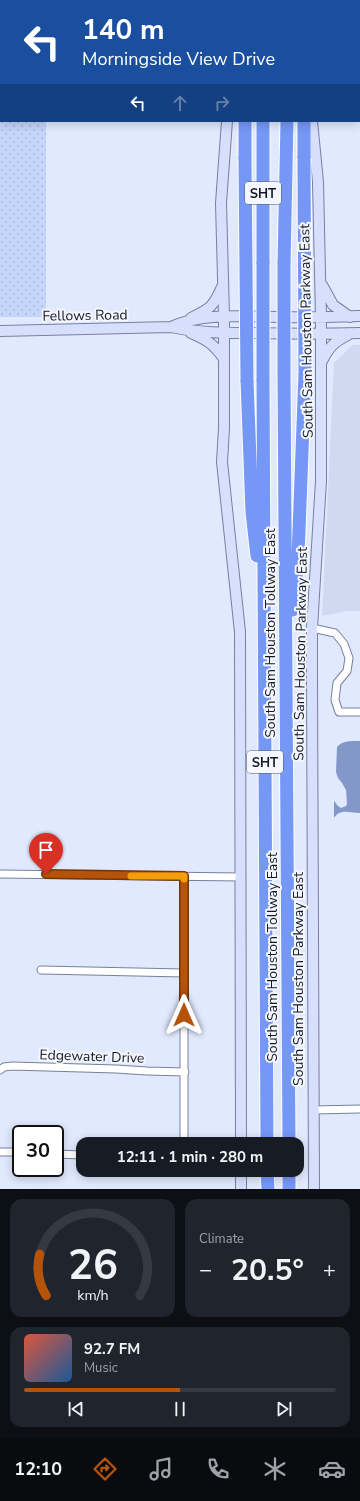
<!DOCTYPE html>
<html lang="en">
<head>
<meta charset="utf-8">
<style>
	body { margin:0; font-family:"Nunito Sans",sans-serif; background:#20242c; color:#f1f3f6; height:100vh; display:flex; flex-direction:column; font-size:15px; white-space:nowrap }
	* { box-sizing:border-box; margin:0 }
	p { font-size:13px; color:#9ea1a6 }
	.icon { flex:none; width:22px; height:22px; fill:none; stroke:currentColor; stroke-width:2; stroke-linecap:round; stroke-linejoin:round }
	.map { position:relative; height:1189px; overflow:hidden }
	.details { display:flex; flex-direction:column; gap:10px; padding:10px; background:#0d0f14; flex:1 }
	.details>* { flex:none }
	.banner { position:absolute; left:0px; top:0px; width:360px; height:122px; box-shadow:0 2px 10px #0003; background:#1a4fa0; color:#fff; overflow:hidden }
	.speed { position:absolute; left:12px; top:1125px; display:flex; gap:8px; font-size:20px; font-weight:700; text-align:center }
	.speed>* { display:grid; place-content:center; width:52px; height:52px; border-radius:50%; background:#171b24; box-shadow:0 2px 10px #0003; line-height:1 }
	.speed .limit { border:2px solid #111; border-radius:6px; background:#fff; color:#111 }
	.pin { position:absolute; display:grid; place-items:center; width:34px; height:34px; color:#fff; margin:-41px -17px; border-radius:50% 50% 50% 0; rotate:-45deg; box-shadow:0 0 4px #0007 }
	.pin .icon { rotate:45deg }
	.me { position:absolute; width:44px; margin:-22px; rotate:0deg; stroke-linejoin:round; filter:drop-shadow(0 0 3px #0008) }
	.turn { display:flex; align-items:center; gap:14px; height:84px; padding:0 16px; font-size:18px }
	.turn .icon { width:52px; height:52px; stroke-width:2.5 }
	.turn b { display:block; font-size:28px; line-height:34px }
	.lanes { display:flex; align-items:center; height:38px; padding:0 16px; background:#0003; justify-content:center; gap:20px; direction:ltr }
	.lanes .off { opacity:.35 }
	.big { font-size:30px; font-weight:700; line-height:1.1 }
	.details .tile { flex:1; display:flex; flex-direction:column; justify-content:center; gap:6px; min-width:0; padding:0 14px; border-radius:12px; background:#20242c }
	.details .dial { align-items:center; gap:0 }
	.dial svg { height:104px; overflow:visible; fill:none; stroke:#363941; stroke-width:7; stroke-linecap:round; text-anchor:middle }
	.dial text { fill:#f1f3f6; stroke:none }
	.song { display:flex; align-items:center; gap:12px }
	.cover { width:48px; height:48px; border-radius:6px; background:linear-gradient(135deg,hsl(10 70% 55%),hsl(210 70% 35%)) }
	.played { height:4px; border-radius:2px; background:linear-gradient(90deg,#b45309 50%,#363941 50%) }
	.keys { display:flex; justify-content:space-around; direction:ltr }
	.heat { display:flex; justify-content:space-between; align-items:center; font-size:22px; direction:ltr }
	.details .tiles { flex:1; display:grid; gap:10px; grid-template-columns:1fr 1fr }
	.tile:last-child { grid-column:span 2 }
	.trip { position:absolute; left:76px; top:1137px; width:228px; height:40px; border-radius:12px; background:#171b24; box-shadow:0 2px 10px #0003; font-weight:700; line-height:40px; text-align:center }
	.menu { display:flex; height:64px; justify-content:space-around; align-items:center; background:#090b0e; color:#9ea1a6 }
	.menu .icon { width:28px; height:28px }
	.menu .active { color:#b45309 }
	.menu b { font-size:18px; color:#f1f3f6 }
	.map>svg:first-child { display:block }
</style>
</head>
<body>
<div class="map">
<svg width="360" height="1189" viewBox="0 0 360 1189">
	<defs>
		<pattern id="park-dots" width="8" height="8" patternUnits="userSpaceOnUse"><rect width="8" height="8" fill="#c5d5fb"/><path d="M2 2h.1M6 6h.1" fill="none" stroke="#a8b6d7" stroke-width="1.8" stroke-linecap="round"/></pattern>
	</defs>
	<rect width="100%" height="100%" fill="#e1e9fe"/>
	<!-- built -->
	<path fill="#cfd9f0" d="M352,345H360V611H347L322,616L334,363Z"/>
	<!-- park -->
	<path fill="url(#park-dots)" d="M0,0H46L1,1V121H46V317H0Z"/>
	<!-- water -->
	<path fill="#8397c9" d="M360,741V813C350,813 340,808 334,818V801L338,806L341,808L346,806L347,804L346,790L342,783L338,778L336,772L337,747C343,740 352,741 360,741Z"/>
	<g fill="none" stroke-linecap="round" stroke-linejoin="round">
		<!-- street casing -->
		<g stroke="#75819f" stroke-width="9">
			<path id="street" d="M312,628L335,633L344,644L349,658L347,671L337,683L335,700L339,712H360
				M0,874L240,877
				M41,970L184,973
				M0,1070L4,1067L12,1066L116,1069L147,1071L185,1072
				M313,1110L360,1109
				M182,1144L184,1138V876
				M0,1152H21
				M55,1154L83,1155"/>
		</g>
		<!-- secondary casing -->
		<g stroke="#75819f" stroke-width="12">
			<path id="secondary" d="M230,0V1
				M311,0V1
				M227,121L221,203L224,316V428L222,462L240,632L241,1144
				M312,121L318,182L321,318V481L312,628V679L314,1189
				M322,285L333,305L350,317
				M191,318C211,308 213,307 222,287
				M171,327C204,312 244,317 280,317C307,318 333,317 360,316
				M0,331L171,327C198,333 226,333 253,333C289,334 324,334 360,333
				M191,333C207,340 214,344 224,359
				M322,361C329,347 334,342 348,335
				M241,1170V1189"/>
		</g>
		<!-- highway casing -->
		<g stroke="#fff" stroke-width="15">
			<path id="highway" d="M250,0V1
				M261,0V1
				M282,0V1
				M295,1V0
				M245,121V159
				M263,121V264
				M304,121V158
				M284,264L287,121
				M284,372L289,1144
				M263,379L267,1144
				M247,380L252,512L257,556
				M293,610L298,557L305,373
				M267,1170L268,1189
				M289,1170V1189"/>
		</g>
		<!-- street -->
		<use href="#street" stroke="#fff" stroke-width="7"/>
		<!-- secondary -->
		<use href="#secondary" stroke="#d6e0fc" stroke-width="10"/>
		<!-- highway -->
		<use href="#highway" stroke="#7597f6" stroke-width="13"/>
		<!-- highway-bridge casing -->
		<g stroke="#fff" stroke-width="15" stroke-linecap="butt">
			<path id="highway-bridge" d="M304,158L305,373
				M245,159L247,380
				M284,264V372
				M263,379V264"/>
		</g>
		<!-- highway-bridge -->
		<use href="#highway-bridge" stroke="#7597f6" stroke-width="13"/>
	</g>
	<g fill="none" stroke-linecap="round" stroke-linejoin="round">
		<!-- route casing -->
		<g stroke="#753606" stroke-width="10">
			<path id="route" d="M46,874L184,876V1015"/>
		</g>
		<!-- route -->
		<use href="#route" stroke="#b45309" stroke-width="7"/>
		<!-- slow -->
		<path stroke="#f59e0b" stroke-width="7" d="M131,876H184V879"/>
	</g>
	<g text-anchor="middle" stroke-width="4" stroke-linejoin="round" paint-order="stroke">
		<!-- shield labels -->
		<g fill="#f4f7fd" stroke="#575b65" stroke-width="1">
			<rect x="245" y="182" width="36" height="22" rx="3"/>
			<rect x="247" y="751" width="36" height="22" rx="3"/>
		</g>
		<g font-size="13" font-weight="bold" fill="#141824">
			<text x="263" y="198">SHT</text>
			<text x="265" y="767">SHT</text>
		</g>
		<!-- street labels -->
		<g font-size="14" fill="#141824" stroke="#f4f7fd">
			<text transform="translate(85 315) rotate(-1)" y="5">Fellows Road</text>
			<text transform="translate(306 331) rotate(-91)" y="5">South Sam Houston Parkway East</text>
			<text transform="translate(270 633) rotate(-90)" y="5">South Sam Houston Tollway East</text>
			<text transform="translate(300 654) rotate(-89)" y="5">South Sam Houston Parkway East</text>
			<text transform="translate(272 957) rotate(-90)" y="5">South Sam Houston Tollway East</text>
			<text transform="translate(298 979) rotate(-90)" y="5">South Sam Houston Parkway East</text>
			<text transform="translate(92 1056) rotate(2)" y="5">Edgewater Drive</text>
		</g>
	</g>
</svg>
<div class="speed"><div class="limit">30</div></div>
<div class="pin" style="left:46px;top:874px;background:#d93025"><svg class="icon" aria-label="arrive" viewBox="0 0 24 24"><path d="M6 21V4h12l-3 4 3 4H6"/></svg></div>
<svg class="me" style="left:184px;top:1015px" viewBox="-20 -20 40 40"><path d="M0-17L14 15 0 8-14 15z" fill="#b45309" stroke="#fff" stroke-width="4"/></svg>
<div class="trip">12:11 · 1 min · 280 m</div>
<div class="banner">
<div class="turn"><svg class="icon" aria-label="left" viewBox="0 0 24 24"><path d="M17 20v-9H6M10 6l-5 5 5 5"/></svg><div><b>140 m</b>Morningside View Drive</div></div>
<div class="lanes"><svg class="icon" aria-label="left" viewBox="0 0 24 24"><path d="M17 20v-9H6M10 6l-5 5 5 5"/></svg><svg class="icon off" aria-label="ahead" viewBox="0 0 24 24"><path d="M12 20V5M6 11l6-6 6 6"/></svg><svg class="icon off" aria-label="right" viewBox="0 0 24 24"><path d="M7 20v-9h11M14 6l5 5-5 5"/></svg></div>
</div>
</div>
<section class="details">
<div class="tiles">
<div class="tile dial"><svg viewBox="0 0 100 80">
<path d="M14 69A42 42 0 1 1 86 69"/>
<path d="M14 69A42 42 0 0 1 9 37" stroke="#b45309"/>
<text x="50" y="56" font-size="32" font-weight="700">26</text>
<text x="50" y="72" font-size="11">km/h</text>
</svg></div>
<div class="tile"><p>Climate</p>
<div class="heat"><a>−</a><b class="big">20.5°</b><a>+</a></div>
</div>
<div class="tile">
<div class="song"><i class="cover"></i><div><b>92.7 FM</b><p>Music</p></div></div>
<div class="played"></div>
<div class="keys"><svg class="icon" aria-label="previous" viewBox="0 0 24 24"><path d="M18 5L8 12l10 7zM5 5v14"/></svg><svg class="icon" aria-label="pause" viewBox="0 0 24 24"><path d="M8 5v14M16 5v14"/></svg><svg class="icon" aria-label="next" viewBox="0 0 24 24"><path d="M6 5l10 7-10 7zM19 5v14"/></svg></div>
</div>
</div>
</section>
<nav class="menu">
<b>12:10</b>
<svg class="icon active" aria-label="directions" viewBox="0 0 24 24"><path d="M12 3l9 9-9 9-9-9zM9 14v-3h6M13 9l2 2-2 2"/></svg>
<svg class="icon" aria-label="music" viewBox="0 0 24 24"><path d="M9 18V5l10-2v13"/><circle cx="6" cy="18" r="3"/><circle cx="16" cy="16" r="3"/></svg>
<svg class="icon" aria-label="phone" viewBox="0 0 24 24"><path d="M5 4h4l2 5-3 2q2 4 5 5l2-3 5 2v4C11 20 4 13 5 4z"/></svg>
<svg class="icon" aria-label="climate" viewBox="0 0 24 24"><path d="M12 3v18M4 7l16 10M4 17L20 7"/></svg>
<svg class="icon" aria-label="car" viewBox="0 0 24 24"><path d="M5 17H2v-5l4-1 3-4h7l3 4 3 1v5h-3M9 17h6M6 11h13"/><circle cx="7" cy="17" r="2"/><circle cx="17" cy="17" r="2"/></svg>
</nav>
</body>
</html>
